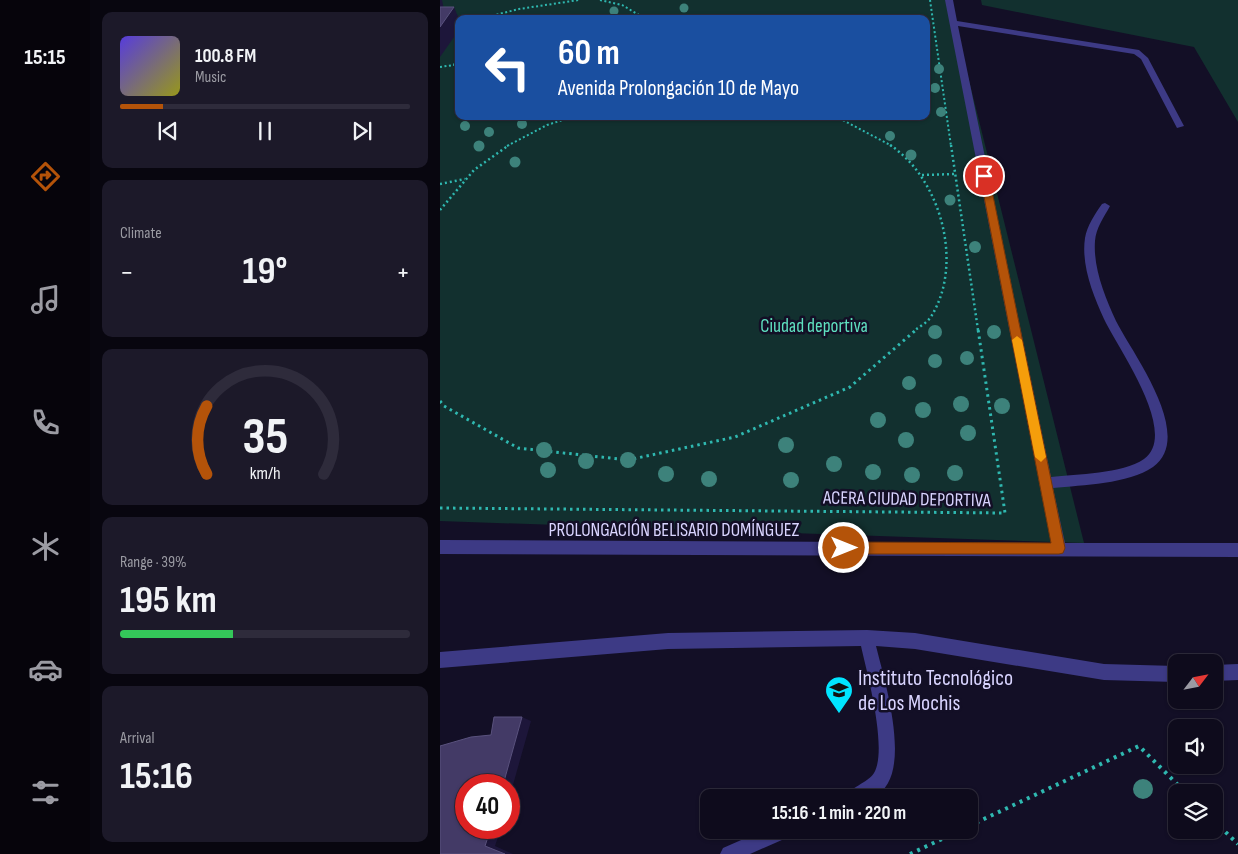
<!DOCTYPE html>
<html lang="en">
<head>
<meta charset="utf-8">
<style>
	body { margin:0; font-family:"Sofia Sans Condensed",sans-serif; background:#1c1929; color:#f1f3f6; height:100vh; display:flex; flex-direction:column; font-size:19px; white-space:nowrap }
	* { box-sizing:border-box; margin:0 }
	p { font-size:16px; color:#9b9ba3 }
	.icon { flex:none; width:28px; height:28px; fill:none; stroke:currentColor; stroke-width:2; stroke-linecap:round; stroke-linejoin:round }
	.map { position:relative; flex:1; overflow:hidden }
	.details { display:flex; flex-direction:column; gap:12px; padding:12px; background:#08060f; width:350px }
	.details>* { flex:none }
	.banner { position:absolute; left:15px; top:15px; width:475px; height:105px; border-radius:10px; box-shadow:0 1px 4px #0004,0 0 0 1px #2e2b3b; background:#1a4fa0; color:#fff; overflow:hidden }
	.needle { width:32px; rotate:58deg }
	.tools { position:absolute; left:728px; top:654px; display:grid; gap:10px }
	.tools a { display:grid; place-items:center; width:55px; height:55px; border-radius:10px; background:#0e0b1c; box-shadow:0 1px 4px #0004,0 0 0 1px #2e2b3b; font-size:25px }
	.speed { position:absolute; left:15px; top:774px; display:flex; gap:10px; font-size:25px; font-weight:700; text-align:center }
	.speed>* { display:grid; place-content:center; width:65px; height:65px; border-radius:50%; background:#0e0b1c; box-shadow:0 1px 4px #0004,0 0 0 1px #2e2b3b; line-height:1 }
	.speed .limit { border:8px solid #d22; background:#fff; color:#111 }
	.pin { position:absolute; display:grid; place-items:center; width:42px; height:42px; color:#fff; margin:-21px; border:2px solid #fff; border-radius:50%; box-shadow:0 1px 5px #0007 }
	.me { position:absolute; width:55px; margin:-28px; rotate:90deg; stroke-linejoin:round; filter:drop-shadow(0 0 4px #0008) }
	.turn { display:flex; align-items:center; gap:18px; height:105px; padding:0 20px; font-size:22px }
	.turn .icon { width:65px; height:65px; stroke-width:2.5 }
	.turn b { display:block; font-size:35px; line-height:42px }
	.big { font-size:38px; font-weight:700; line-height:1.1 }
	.details .tile { flex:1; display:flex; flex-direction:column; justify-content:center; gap:8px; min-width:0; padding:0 18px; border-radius:10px; background:#1c1929 }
	.details .dial { align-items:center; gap:0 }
	.dial svg { height:130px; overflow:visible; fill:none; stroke:#2e2b3b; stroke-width:7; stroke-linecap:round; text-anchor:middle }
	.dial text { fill:#f1f3f6; stroke:none }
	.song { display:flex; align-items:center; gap:15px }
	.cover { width:60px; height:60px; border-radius:8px; background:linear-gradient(135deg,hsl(250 70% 55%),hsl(60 70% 35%)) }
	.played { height:5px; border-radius:2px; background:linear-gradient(90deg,#b45309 15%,#2e2b3b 15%) }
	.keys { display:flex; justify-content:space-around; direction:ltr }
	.heat { display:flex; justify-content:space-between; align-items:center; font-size:28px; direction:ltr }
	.charge { height:8px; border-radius:4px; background:linear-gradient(90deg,#34c759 39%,#2e2b3b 0) }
	.trip { position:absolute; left:260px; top:789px; width:278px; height:50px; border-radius:10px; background:#0e0b1c; box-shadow:0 1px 4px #0004,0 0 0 1px #2e2b3b; font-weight:700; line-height:50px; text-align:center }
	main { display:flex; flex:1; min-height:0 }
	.tabs { display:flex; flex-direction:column; width:90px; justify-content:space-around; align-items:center; background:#06040b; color:#9b9ba3 }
	.tabs .icon { width:35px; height:35px }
	.tabs .selected { color:#b45309 }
	.tabs b { font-size:22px; color:#f1f3f6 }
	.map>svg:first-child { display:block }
</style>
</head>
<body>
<main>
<nav class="tabs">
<b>15:15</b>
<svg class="icon selected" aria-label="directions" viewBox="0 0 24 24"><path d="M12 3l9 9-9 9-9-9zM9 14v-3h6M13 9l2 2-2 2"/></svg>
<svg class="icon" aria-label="music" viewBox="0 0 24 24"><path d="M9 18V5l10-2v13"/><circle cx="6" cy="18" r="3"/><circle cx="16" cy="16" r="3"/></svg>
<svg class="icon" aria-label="phone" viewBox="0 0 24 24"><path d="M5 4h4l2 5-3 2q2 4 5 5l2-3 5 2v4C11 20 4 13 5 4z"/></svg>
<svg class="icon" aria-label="climate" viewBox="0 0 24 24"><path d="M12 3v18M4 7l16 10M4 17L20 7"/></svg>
<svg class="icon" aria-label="car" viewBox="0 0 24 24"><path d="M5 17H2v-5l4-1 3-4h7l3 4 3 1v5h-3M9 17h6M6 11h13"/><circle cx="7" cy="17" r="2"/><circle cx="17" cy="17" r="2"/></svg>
<svg class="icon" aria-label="filters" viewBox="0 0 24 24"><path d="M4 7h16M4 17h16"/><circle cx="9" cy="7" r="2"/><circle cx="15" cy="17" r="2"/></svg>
</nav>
<section class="details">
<div class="tile">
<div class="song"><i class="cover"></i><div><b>100.8 FM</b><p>Music</p></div></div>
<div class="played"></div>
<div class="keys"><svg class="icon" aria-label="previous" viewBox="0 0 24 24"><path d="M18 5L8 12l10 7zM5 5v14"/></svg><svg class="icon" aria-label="pause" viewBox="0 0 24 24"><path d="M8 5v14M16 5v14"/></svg><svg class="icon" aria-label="next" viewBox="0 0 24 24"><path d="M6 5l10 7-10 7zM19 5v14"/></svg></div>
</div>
<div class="tile"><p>Climate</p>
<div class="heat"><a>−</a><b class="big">19°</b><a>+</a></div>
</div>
<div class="tile dial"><svg viewBox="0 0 100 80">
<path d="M14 69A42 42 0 1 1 86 69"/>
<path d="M14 69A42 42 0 0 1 14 27" stroke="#b45309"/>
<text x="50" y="56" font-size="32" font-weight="700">35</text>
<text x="50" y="72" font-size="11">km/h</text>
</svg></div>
<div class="tile"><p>Range · 39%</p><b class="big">195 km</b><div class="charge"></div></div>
<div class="tile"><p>Arrival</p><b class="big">15:16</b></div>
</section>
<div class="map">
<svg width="798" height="854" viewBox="0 0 798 854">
	<rect width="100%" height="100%" fill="#130f26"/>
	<!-- green -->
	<path fill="#12302f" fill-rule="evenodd" d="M0,0H509L644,543L0,521ZM19,19H486V116H19Z
		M541,0H798V122L754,47L542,5Z"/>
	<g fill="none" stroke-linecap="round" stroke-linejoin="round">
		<!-- path-far3 -->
		<path stroke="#2fb8b0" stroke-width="2" stroke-dasharray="2 2.5" stroke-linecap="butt" d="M160,0L182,5L206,19
			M490,0L511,146
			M39,19L79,9L139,0
			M19,46L14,65L19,76
			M0,67L14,65
			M118,116L129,117
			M395,116L452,146
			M67,146L107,125L135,116"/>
		<!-- path-far2 -->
		<path stroke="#2fb8b0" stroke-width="2.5" stroke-dasharray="2 3" stroke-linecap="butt" d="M450,145C500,178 524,262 492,315C489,321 481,326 475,330
			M511,145L538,330
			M482,175L516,174
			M0,184L25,179
			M0,210L34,170L69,145"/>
		<!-- path-far1 -->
		<path stroke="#2fb8b0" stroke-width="3" stroke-dasharray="2.5 4" stroke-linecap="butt" d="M0,401L4,406L78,448L188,460L295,437L410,387L477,329
			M0,508L565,513L538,329"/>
		<!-- path -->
		<path stroke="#2fb8b0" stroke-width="4" stroke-dasharray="3 5" stroke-linecap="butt" d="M774,821L798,844
			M529,826L699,746L745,792
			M470,854L521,830"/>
		<!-- minor -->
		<path fill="#3d3a85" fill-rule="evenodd" d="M505,0H513L517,21L699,50L708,58L744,126L737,128L701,59L694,54L518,26L611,477C637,474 682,474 704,459C740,433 677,347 664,319C653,295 641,265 645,238C647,226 655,214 662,204L665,203L670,206C664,217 656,228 655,241C653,268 665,297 676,321C692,353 756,436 713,467C688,484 643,485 613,488L625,543H798V557L0,554V540L611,543Z
			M427,630L475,633L664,664L736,666V682L664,680L475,649L436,646C444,679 476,779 433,797C426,800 413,798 406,798C410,786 427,784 434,773C448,749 427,673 421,646L228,649L0,668V652L228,633Z
			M798,664V680L774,681V665Z
			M324,830H354L351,836L310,854H280L283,848Z"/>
	</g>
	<!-- trees -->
	<g fill="#3d827b">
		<circle cx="244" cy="8" r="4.5"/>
		<circle cx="174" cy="11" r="4.5"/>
		<circle cx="499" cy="69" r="5"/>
		<circle cx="495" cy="88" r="5"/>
		<circle cx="501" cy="112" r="5"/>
		<circle cx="82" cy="124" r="5"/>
		<circle cx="25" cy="126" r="5"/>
		<circle cx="49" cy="132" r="5"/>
		<circle cx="450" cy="136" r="5"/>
		<circle cx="39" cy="146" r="5.5"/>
		<circle cx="471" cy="155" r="5.5"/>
		<circle cx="75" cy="162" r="5.5"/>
		<circle cx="510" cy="200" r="5.5"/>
		<circle cx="535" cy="247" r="6"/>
		<circle cx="495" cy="332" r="7"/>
		<circle cx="554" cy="332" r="7"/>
		<circle cx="527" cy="358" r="7"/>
		<circle cx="495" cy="361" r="7"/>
		<circle cx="469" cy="383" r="7"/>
		<circle cx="521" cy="404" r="8"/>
		<circle cx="562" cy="406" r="8"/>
		<circle cx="483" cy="410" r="8"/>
		<circle cx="438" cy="420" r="8"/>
		<circle cx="528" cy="433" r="8"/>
		<circle cx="466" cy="440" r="8"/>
		<circle cx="346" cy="445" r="8"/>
		<circle cx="104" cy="450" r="8"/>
		<circle cx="188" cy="460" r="8"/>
		<circle cx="146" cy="461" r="8"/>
		<circle cx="394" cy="464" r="8"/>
		<circle cx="108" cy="470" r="8"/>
		<circle cx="433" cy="472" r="8"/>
		<circle cx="515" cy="473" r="8"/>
		<circle cx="226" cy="474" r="8"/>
		<circle cx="472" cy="475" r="8"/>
		<circle cx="269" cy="479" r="8"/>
		<circle cx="351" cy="480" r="8"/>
		<circle cx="703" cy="789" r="10"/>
	</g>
	<!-- shaded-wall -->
	<path fill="#1d163a" d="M0,0H2L6,19L14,7L19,19V30L0,57Z
		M82,717L91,721L69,799V785H63Z
		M51,828H61L55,846L73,854H65L45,846Z"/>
	<!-- building -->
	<path fill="#433a66" stroke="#5a527e" d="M0,7H14L0,27Z
		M54,717H82L63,785H26V828H51L45,846L65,854H0V746L31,737L51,735Z"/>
	<!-- route -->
	<path fill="#b45309" stroke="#753606" d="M544,174L549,176L625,548L623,553L619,554H404L400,552L398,548L400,543L404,542L611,543L540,176Z"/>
	<!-- slow -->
	<path fill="#f59e0b" d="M577,336L582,340L606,457L601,462L595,457L572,340Z"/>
	<!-- icons -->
	<defs>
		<g id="university-pin" transform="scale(1.4375)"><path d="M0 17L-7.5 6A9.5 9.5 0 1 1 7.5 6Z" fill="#00e5ff" stroke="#130f26"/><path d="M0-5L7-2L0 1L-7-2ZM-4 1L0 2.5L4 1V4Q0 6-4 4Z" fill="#111"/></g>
	</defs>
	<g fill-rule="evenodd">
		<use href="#university-pin" x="399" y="690"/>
	</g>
	<g text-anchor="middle" stroke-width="5" stroke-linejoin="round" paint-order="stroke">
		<!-- park labels -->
		<g font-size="19" fill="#5fe0c0" stroke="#130f26">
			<text x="374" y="332">Ciudad deportiva</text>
		</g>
		<!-- street labels -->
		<g font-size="19" fill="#d9d4ff" stroke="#130f26">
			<text transform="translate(467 498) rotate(1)" y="7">ACERA CIUDAD DEPORTIVA</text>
			<text x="234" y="536">PROLONGACIÓN BELISARIO DOMÍNGUEZ</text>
		</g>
		<!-- near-poi labels -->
		<g font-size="22" fill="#d9d4ff" stroke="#130f26" text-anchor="start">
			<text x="418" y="685">Instituto Tecnológico<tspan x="418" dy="25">de Los Mochis</tspan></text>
		</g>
	</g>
</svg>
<div class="tools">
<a><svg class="needle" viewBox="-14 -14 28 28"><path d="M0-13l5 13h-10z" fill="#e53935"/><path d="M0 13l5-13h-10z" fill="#9b9ba3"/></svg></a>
<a><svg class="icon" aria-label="sound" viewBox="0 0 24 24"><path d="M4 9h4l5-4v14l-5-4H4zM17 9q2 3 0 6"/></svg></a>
<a><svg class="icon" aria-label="layers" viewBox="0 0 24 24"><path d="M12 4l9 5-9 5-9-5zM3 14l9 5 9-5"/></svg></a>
</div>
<div class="speed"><div class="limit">40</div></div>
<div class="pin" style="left:544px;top:176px;background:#d93025"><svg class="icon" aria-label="arrive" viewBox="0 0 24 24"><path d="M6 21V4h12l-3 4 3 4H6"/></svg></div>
<svg class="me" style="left:404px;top:548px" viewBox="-20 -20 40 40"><circle r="17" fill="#b45309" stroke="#fff" stroke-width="3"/><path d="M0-11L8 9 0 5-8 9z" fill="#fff"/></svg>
<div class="trip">15:16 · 1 min · 220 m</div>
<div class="banner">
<div class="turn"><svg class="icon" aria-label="left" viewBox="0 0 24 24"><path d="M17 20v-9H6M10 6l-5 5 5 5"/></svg><div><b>60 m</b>Avenida Prolongación 10 de Mayo</div></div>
</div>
</div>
</main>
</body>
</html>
